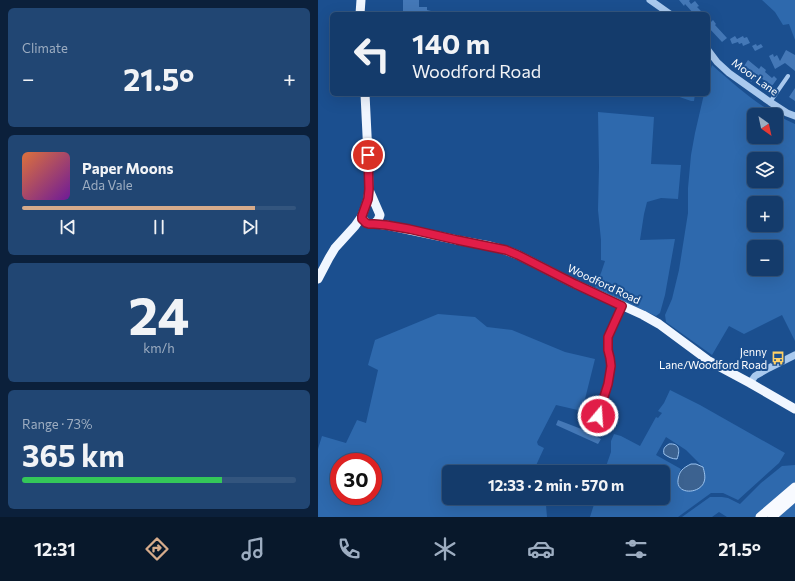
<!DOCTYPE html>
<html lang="en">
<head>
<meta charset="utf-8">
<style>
	body { margin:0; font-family:Commissioner,sans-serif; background:#214673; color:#f1f3f6; height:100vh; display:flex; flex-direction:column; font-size:15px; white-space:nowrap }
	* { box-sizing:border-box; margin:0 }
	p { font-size:13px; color:#9dadc1 }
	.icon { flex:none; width:22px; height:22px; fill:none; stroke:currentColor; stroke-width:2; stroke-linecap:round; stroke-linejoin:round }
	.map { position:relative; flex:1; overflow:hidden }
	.drawer { display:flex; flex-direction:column; gap:8px; padding:8px; background:#0b203b; width:318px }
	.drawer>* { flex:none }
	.banner { position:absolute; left:12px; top:12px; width:380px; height:84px; border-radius:6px; box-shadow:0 4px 16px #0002,0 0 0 1px #33557e; background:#143b6b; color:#f1f3f6; overflow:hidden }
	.needle { width:26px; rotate:147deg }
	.controls { position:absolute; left:429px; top:108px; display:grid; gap:8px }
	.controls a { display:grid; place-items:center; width:36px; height:36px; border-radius:6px; background:#143b6b; box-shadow:0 4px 16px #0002,0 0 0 1px #33557e; font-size:20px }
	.speed { position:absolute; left:12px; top:453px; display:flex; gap:8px; font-size:20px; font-weight:700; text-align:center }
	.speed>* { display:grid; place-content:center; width:52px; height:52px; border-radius:50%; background:#143b6b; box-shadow:0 4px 16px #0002,0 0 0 1px #33557e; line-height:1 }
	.speed .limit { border:6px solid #d22; background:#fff; color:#111 }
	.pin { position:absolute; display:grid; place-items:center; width:34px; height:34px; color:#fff; margin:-17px; border:2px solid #fff; border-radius:50%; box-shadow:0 1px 4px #0007 }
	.me { position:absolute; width:44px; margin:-22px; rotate:18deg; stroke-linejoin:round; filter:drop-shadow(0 0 3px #0008) }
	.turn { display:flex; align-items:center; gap:14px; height:84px; padding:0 16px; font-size:18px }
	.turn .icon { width:52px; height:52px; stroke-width:2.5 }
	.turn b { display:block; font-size:28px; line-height:34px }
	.big { font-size:30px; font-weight:700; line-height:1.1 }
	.drawer .tile { flex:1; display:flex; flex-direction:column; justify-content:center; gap:6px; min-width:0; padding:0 14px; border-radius:6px; background:#214673 }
	.drawer .dial { align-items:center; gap:0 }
	.dial b { font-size:52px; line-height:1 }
	.song { display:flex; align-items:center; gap:12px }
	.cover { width:48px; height:48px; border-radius:6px; background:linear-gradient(135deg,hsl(20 70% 55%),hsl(280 70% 35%)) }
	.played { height:4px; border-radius:2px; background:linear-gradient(90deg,#d6ab8b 85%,#33557e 85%) }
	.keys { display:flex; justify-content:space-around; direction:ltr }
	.heat { display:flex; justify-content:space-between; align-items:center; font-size:22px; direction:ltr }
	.charge { height:6px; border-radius:3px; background:linear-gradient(90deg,#34c759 73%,#33557e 0) }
	.trip { position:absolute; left:124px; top:465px; width:228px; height:40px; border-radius:6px; background:#143b6b; box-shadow:0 4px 16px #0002,0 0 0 1px #33557e; font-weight:700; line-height:40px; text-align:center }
	.menu { display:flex; height:64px; justify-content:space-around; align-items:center; background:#08182b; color:#9dadc1 }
	.menu .icon { width:28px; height:28px }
	.menu .on { color:#d6ab8b }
	.menu b { font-size:18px; color:#f1f3f6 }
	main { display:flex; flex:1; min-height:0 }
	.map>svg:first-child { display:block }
</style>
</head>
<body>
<main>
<section class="drawer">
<div class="tile"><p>Climate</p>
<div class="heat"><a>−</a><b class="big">21.5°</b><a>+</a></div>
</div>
<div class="tile">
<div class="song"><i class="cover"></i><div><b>Paper Moons</b><p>Ada Vale</p></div></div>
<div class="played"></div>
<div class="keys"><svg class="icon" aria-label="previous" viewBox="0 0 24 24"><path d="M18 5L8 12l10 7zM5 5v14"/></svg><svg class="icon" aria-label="pause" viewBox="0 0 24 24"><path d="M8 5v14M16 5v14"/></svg><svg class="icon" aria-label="next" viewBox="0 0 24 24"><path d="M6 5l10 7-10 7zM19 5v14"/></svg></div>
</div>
<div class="tile dial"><b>24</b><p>km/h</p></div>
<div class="tile"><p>Range · 73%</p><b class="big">365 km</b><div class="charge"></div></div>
</section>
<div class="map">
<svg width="477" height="517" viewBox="0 0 477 517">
	<rect width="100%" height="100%" fill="#1b4f8f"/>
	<!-- green -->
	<path fill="#2e69ad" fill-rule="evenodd" d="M444,0H477V40L471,24L465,25L457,12Z
		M394,65C419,87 446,111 477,124V341L464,315L426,334L411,326L394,355L352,325L348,322L347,315L354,299L361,270L370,213V188L373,155L377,133L386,94H390V79ZM436,115H458V137H436ZM436,159H458V181H436ZM436,203H458V225H436ZM436,247H458V269H436Z
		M353,94H377L376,101H373Z
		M280,112L336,117L333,164L363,165L360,199L343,198L329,202L326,214L322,240L357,239L347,295L342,313L338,316L283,291L282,290L277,287L283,273L287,261L283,260V240L280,210L281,167Z
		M120,314L157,317L169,327L194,330L247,352L277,359L264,411L238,405L219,442L220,445L226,448L215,472H131V498H219L228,505L229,517H0V449L4,436L28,443L39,420L48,423L60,370L50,365L57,340ZM21,462H55V496H21Z
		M352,390L382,405L467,453L461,463L420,500L405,493H393L360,517H272L278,498H345V472H286L293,452V441L296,434L303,436L322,446L338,417L340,418L344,413L340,411L346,403ZM348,437L368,450L385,467L387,474L386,482L384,486L373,491H367L362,488L360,475L363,469L338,455Z
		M477,465V482L438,517H409L401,512L394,517H364L392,497H404L410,498L422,504L443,483L464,466Z
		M477,503V517H460Z"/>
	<!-- water -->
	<path fill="#3c6290" stroke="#9cc4f0" d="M351,444C362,443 362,451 359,459C354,459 350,457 346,454C345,449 346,447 351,444Z
		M373,464H378L385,467C386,471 388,477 386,482C382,494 358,495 360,480C361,471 365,468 373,464Z"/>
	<!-- building -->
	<path fill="#4478b7" d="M85,0H101V7H109V10L117,12V14H85Z
		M361,0H372L371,1L373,4L377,1L381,6L379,7L386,14H376L367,4L366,6Z
		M390,19L393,22L395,20L398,24L397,25L409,38L404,42L390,27Z
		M417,36L419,39L425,36L426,38L429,37L432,43L425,46L424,43L421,44L420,42L414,44L412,39Z
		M438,44L439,46L443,44L445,47L437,51L434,46Z
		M468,50L477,55V71L467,63L457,69L451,56L455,54L456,57L459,55L462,61Z
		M430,60L441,69L443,66L448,70L447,72L454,78L456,76L459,79L454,86L440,76L433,82L432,80L437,74L430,68L429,69L426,66Z
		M477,88V101L471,97Z
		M240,420L266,430L283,439L280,444L238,425Z"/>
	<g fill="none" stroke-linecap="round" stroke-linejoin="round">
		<!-- minor -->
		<path stroke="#a9c9ee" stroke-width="4" d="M452,102L470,76
			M280,415L290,384L293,366L292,358L290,351V337L304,306"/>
		<!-- tertiary -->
		<path stroke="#a9c9ee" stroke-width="7" d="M332,0L352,14
			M390,50L399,62L411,73L452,102L469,113L477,116
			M432,383L437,376L451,368L477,355"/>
		<!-- primary -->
		<path stroke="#f0f6ff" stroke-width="9" d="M42,14L43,0
			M52,192L62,215L60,220L56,224
			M44,216C46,223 50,224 57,224C61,224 64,225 68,225L139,240L172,246L187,250L200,255L257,284L325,315L341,324L391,361L432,383L477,409
			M0,279L11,258L17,248L37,226L44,216L50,199L51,189L50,155L47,94"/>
		<!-- trunk -->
		<path stroke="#f8faff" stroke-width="9" d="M442,517L477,487
			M454,517L477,497"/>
	</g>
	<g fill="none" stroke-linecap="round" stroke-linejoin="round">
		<!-- route casing -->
		<g stroke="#92132f" stroke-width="10">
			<path id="route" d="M50,155L51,189L50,199L44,216V219L48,223L51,224H56L68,225L91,229L139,240L188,250L200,255L257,284L304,306L290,337V350L292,358L293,366L290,384L280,416"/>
		</g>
		<!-- route -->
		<use href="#route" stroke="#e11d48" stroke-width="7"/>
	</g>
	<!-- icons -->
	<defs>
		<g id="bus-bare" transform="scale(1.08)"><path d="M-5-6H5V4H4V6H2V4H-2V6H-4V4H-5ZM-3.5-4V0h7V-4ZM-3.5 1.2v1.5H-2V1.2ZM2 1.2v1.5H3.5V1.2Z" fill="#ffd166" stroke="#1b4f8f" stroke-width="2.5" paint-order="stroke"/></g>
	</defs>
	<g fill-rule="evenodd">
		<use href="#bus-bare" x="460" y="358"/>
	</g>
	<g text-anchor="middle" stroke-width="4" stroke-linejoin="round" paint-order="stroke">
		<!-- street labels -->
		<g font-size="11" fill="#fff" stroke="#1b4f8f">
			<text transform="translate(437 77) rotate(36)" y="4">Moor Lane</text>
			<text transform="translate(286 284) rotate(25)" y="4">Woodford Road</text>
		</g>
		<!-- poi labels -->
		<g font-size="11" fill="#fff" stroke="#1b4f8f" text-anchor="end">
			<text x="449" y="356">Jenny<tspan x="449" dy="13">Lane/Woodford Road</tspan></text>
		</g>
	</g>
</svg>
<div class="controls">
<a><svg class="needle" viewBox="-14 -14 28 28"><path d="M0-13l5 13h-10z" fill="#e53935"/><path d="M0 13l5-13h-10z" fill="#9dadc1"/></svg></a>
<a><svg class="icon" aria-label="layers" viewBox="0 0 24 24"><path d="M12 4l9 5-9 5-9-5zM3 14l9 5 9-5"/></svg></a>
<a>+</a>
<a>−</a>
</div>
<div class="speed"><div class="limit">30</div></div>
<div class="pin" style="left:50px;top:155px;background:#d93025"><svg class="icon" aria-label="arrive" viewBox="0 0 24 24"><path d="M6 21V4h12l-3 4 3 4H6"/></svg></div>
<svg class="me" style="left:280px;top:416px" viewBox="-20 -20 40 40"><circle r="17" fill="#e11d48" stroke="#fff" stroke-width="3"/><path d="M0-11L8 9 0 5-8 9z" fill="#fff"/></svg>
<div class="trip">12:33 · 2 min · 570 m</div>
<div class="banner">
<div class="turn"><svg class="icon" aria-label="left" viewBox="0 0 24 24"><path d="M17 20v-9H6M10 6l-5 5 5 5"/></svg><div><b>140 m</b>Woodford Road</div></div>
</div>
</div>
</main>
<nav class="menu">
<b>12:31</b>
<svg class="icon on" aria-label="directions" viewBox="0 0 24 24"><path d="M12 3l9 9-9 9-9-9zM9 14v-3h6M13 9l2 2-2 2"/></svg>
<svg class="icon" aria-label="music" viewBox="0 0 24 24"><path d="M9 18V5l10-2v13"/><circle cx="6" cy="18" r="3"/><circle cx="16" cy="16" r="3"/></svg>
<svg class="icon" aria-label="phone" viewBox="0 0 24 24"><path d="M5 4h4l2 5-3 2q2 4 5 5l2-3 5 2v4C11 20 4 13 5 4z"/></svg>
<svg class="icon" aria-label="climate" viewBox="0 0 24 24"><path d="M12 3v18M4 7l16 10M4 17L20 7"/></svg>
<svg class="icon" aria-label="car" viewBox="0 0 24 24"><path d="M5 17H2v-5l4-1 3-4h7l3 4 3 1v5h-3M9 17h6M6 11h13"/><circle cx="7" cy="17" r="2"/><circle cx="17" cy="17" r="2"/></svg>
<svg class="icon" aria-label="filters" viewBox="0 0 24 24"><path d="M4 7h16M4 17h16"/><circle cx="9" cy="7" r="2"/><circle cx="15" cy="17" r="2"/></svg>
<b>21.5°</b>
</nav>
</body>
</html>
